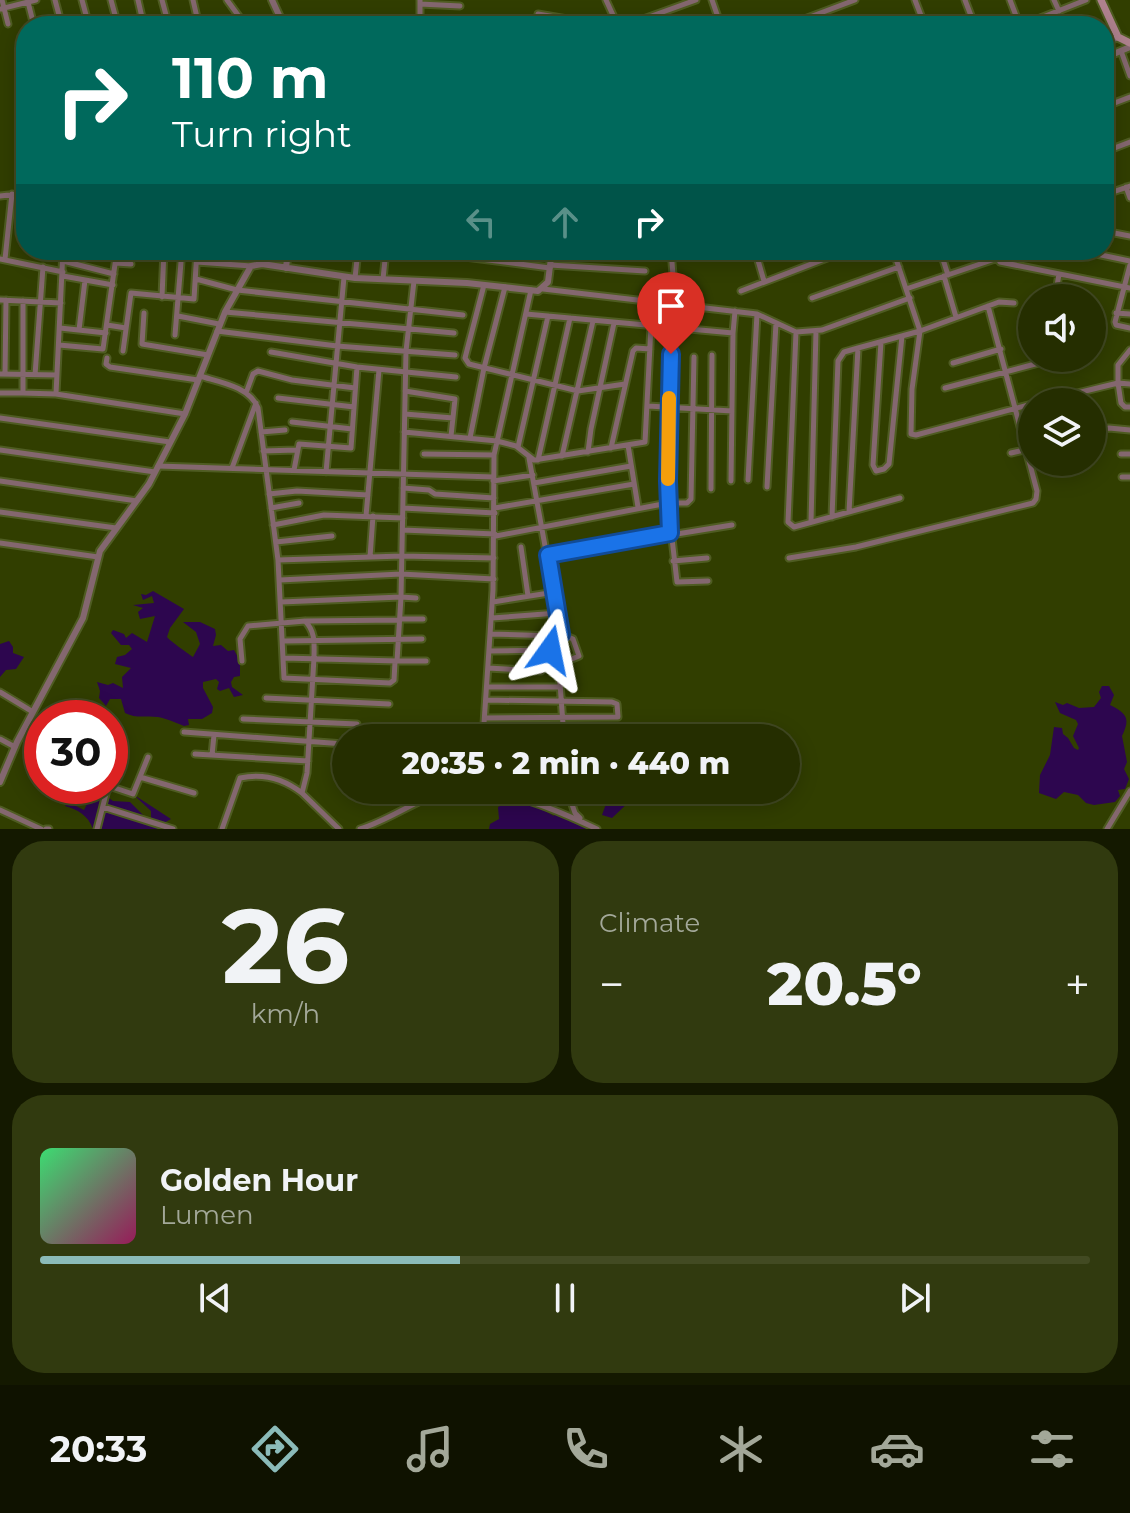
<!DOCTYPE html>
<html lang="en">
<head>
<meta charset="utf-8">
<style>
	body { margin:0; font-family:Montserrat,sans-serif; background:#313a0f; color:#f1f3f6; height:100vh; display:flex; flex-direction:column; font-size:30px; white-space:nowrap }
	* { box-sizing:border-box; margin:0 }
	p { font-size:26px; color:#a3a899 }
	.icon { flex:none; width:44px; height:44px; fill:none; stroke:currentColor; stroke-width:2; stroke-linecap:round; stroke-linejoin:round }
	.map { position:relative; height:829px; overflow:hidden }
	.details { display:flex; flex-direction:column; gap:12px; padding:12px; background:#141900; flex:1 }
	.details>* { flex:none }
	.banner { position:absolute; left:16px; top:16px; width:1098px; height:244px; border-radius:32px; box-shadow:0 4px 20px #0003,0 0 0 2px #424a22; background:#00695c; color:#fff; overflow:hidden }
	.tools { position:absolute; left:1018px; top:284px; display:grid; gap:16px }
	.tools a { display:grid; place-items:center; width:88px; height:88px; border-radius:50%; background:#252e00; box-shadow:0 4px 20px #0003,0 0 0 2px #424a22; font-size:40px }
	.speed { position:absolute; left:24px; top:700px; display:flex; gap:16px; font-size:40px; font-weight:700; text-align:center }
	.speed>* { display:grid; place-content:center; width:104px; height:104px; border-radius:50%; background:#252e00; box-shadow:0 4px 20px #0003,0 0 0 2px #424a22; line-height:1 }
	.speed .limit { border:12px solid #d22; background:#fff; color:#111 }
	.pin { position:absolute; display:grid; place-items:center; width:68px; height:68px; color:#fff; margin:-82px -34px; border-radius:50% 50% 50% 0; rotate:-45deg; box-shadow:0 0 8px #0007 }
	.pin .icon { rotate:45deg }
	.me { position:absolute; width:88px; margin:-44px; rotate:12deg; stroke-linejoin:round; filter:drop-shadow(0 0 6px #0008) }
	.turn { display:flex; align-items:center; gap:28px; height:168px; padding:0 24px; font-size:36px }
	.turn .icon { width:104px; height:104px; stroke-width:2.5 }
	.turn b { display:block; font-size:56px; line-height:68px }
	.lanes { display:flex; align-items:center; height:76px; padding:0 24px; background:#0003; justify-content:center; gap:40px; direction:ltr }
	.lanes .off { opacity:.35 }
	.big { font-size:60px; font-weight:800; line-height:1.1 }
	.details .card { flex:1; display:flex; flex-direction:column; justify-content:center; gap:12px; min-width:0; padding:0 28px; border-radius:32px; background:#313a0f }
	.details .dial { align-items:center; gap:0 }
	.dial b { font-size:104px; line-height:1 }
	.song { display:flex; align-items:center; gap:24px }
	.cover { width:96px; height:96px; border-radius:12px; background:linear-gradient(135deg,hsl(140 70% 55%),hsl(330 70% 35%)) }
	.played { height:8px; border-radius:4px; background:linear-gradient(90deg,#8bbbb9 40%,#424a22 40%) }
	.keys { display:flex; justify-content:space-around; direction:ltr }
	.heat { display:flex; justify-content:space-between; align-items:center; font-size:44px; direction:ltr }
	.details .tiles { flex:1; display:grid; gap:12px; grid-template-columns:1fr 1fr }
	.card:last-child { grid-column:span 2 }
	.trip { position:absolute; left:332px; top:724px; width:468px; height:80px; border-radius:40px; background:#252e00; box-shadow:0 4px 20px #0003,0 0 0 2px #424a22; font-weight:800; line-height:80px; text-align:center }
	.menu { display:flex; height:128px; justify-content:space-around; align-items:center; background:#0f1200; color:#a3a899 }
	.menu .icon { width:56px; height:56px }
	.menu .selected { color:#8bbbb9 }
	.menu b { font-size:36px; color:#f1f3f6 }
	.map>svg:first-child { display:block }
</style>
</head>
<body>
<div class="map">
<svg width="1130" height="829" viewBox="0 0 1130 829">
	<rect width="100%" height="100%" fill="#313e00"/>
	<!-- water -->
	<path fill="#2d064f" d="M153,591L184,609L170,628L167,637C170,641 190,655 193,657L200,644L196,632L183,622H200L215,629L216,635L213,646L221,645L228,651L234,650L240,661V676L234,677L231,682L232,687L243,695L234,697L229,688L220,691L217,689L219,682L216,679L203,682V688L213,707L212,713L202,719H188L189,725L184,726C174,722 168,719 158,717C146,715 137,719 125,713L121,699H110L106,706L99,698L100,691L97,682L108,685L113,683L123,688L122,677L131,668L115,664L117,657L125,655L132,649L129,645H121L111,633L113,630L124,634L126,638L132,633L147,642L155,616L140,619L138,612L143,608L133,605L154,603L152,596L143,600L141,594L146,595Z
		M9,641L13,647V653L24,657L16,669L6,670L0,677V644Z
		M1102,686H1109L1114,695L1110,705C1128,714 1130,719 1122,736L1127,762L1124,769L1129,779L1125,789L1118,790L1120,796L1115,802L1094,805L1086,803L1078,795L1064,792L1056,799L1039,793L1040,775L1050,755L1054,727L1062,728L1063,734L1068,738L1074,748L1078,750L1079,748L1073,736L1078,724L1076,720L1060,713L1055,702L1063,705L1067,703L1079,708L1094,707L1101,698L1099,692Z
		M118,788L128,791L171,819L162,824L163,829H93C88,815 78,810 65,806L68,802L84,810L91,796L86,790L97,789L113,801L130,802L147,819L151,818V811L135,796L118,793Z
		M611,790H630L631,800L612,818L602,815Z
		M512,800L532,804L554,816L555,812L592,829H489L490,824L499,819L498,807Z"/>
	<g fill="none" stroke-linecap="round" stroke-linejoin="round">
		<!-- minor casing -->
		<g stroke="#4f5c22" stroke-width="9">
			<path id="minor" d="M2,0L8,24
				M55,0L62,26
				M82,0L89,26
				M111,0L118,26
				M138,0L144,26
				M162,0L169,26L204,21L207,26
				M193,0L199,26
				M227,0L246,26
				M606,0L618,26
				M712,0L721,26
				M915,0L925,26
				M965,0L975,26
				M1010,0L1020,26L1086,0
				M1054,0L1059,11
				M28,2L34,26
				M420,4L460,6
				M0,9L36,0
				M538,14L608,26
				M420,26V0
				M624,26L696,0
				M786,26L855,0
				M909,26L923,21
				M1121,51L1130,76
				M1104,107L1130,97
				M1104,152L1130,142
				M1126,187L1130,198
				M1104,195L1130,186
				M0,196L26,193
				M1104,231L1130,236
				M365,250L385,252
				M755,250L764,281
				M893,250L920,331L912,389L911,434L916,435L1032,404
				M940,250L948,275
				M993,250L1000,262L1130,288
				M1077,250L1130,261
				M648,254L659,250
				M465,257L550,268
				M0,259L63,272
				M5,259L12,194
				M63,261L114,274
				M197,262L251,266
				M116,263L131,264
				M262,264L263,250
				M550,265L645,271
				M1130,265L1115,322L1116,325L1130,328
				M63,276L113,285
				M944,276L956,317
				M355,278L358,250
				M196,279L237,290L463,315
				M383,279L386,250
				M484,285L465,358L469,364L578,391L625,384
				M543,289L757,314L796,332L822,330L910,298
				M906,289L998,258
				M741,291L848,250
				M162,297L164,250
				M812,298L899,267
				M1055,298L1059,274
				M0,300L61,303
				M23,301V393L56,394L185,414
				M225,312L454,333
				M144,313L142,344L208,355
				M1116,313L1130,314
				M526,314L733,333L731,481
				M178,316L219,324
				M107,325L126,328
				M60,328L106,333
				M79,330L85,280
				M217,331L337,346L455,355
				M796,332L788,522L794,527L900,498
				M733,333L735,311
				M175,335L182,250
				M881,342L873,465L876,471L884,469L889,464L902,336
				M59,345L103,349L117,250
				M123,351L131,293L194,299L197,250
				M271,352L357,367L456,377
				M694,357L691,499L687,503H668L677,582L708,581
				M107,358L106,364L110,367L198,380
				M953,363L1001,349
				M0,374L57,375
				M5,374L6,300
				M35,375L43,267
				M200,376C219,382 249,386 258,408L278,560L284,678L390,683L394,680L395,662
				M1130,384L1118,383L1121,403L1125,407H1130
				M945,388L1039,363
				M405,391L455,399L451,436
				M0,393H23
				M246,393L253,374L258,371L292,380L355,388
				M56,394L63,250
				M278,398L354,407
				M1040,402L1118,383V365L1130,350
				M648,406L732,411
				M405,414L453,418
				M0,418L170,442
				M292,422L352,429
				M261,432L285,430
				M404,432L497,441L516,446L534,460L645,442L651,326
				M1092,432L1109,428L1130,430
				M470,438L484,368L505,287
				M628,445L638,507
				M518,447L548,316
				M611,448L633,351L636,348L650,349
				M0,450L155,472
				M263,451L296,450
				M588,452L591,429L614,323
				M1011,453L1032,448
				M424,454L494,455
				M1121,454H1130
				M562,456L593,321
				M529,458L561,634L553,641L550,650L560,683L564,738
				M538,460L570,318
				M158,466L493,477
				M232,468L256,403
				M294,470L299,444L351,448L357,367
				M326,472L344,277
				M1122,477H1130
				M748,480L757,314
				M0,481L137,501
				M493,481L533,475
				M534,483L631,466
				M767,487L776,323
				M403,488L429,490L435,494L494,498
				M711,489L712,355
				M269,494L297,491L368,495
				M271,508L299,503
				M403,508L495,513
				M495,508L634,484
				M0,512L116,528
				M849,512L858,348L920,331L999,302L1014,303
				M366,516L379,370
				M832,517L838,361L844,352L858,348
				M811,522L816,331
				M273,525L324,515L403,518
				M403,530L495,534
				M496,536L668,503L672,328L679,282L673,275L671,250
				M276,542L332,536
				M0,543L98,557
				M521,547L528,596
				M548,555L732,525
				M370,557L373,516
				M789,558L856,547L1033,503L1036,499L1037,491L988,306
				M278,560L402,556L494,558
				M673,561L707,558
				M280,580L401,574L494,579
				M281,602L401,597L406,351L414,281
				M493,602L555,592
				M492,618L558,613
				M400,619H423
				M306,621L400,620
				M490,634L556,636
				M284,641L422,639
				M489,651L550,650
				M284,658L397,661L401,597L416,598
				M397,661H426
				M555,666L579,656L573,639L561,634
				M488,668L541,671L553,661
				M487,687H560
				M0,692L33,712
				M266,698L389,704
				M485,718L618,717L617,704L612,702L486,700
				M243,719L357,724
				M184,732L344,744
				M483,735L596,738
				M483,738L493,590L494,455L531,290
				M0,739L15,747
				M195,754L308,761
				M212,755L214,735
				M140,777L194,793
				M109,786L133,794L148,757
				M483,790C495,799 512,796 526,800C551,808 574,818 597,829
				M567,790L575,813L580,818
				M302,793L339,829
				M103,807L173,829
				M0,810L41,829
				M46,829H49
				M97,829L108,786
				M222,829L240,778C263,773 284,779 302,793L307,773L314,658C314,645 316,632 305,621L248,626L240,639L242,661
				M360,829C393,819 420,796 453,790
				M1107,829L1130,791"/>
		</g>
		<!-- tertiary casing -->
		<g stroke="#4f5c22" stroke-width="10">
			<path id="tertiary" d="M272,0L284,26
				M1104,43L1118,37
				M1104,58L1130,47
				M286,268L288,250
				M0,782L17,742L83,618L100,551L149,484L185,414L225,312L251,266L262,264L355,278L467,283L538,291L548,282L552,250"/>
		</g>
		<!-- secondary casing -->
		<g stroke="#4f5c22" stroke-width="11">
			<path id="secondary" d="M1101,0L1118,37L1130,43"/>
		</g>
		<!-- minor -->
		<use href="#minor" stroke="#84676f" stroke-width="5"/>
		<!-- tertiary -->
		<use href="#tertiary" stroke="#84676f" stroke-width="6"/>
		<!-- secondary -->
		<use href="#secondary" stroke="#ae818d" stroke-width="7"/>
	</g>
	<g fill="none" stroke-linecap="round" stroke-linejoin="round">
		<!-- route casing -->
		<g stroke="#114b97" stroke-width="20">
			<path id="route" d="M550,650L553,641L561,634L548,555L670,533L668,481L671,354"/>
		</g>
		<!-- route -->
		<use href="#route" stroke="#1a73e8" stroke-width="14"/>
		<!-- slow -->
		<path stroke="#f59e0b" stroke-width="14" d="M668,479L669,398"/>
	</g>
</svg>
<div class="tools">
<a><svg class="icon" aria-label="sound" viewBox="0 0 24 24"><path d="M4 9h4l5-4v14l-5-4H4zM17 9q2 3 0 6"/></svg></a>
<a><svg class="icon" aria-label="layers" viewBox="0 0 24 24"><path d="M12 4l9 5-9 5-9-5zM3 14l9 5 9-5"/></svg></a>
</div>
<div class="speed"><div class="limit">30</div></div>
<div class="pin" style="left:671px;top:354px;background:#d93025"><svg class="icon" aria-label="arrive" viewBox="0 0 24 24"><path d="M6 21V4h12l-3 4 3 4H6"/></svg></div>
<svg class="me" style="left:550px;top:650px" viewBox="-20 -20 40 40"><path d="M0-17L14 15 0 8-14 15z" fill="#1a73e8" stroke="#fff" stroke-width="4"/></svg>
<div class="trip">20:35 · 2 min · 440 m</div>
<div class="banner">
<div class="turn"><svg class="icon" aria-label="right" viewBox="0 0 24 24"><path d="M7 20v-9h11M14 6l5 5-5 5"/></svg><div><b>110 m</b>Turn right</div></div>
<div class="lanes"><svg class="icon off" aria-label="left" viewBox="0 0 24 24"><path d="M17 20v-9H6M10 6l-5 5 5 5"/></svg><svg class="icon off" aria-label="ahead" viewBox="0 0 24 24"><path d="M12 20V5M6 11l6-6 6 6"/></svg><svg class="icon" aria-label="right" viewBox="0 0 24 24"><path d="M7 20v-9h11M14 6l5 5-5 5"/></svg></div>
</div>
</div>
<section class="details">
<div class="tiles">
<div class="card dial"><b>26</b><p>km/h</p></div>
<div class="card"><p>Climate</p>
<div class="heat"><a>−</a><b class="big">20.5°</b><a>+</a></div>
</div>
<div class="card">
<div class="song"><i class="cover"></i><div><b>Golden Hour</b><p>Lumen</p></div></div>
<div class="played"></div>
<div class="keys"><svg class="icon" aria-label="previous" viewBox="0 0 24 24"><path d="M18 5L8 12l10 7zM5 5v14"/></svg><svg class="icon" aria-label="pause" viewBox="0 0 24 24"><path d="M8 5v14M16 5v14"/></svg><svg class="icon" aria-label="next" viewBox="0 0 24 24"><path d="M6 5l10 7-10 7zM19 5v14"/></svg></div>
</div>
</div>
</section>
<nav class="menu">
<b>20:33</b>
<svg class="icon selected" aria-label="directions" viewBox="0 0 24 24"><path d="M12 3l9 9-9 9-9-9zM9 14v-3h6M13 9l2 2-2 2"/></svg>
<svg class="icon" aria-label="music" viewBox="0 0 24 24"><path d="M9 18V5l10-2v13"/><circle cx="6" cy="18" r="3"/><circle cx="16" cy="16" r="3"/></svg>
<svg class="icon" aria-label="phone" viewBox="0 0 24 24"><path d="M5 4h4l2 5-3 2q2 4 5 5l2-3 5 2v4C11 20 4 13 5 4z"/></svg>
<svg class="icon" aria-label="climate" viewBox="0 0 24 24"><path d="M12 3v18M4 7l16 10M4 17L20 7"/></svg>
<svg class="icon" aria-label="car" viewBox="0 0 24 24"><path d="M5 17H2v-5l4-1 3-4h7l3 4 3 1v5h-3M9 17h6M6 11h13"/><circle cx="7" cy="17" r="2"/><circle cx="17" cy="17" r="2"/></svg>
<svg class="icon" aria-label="filters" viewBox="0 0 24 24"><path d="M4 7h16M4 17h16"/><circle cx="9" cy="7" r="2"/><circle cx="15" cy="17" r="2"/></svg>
</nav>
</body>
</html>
